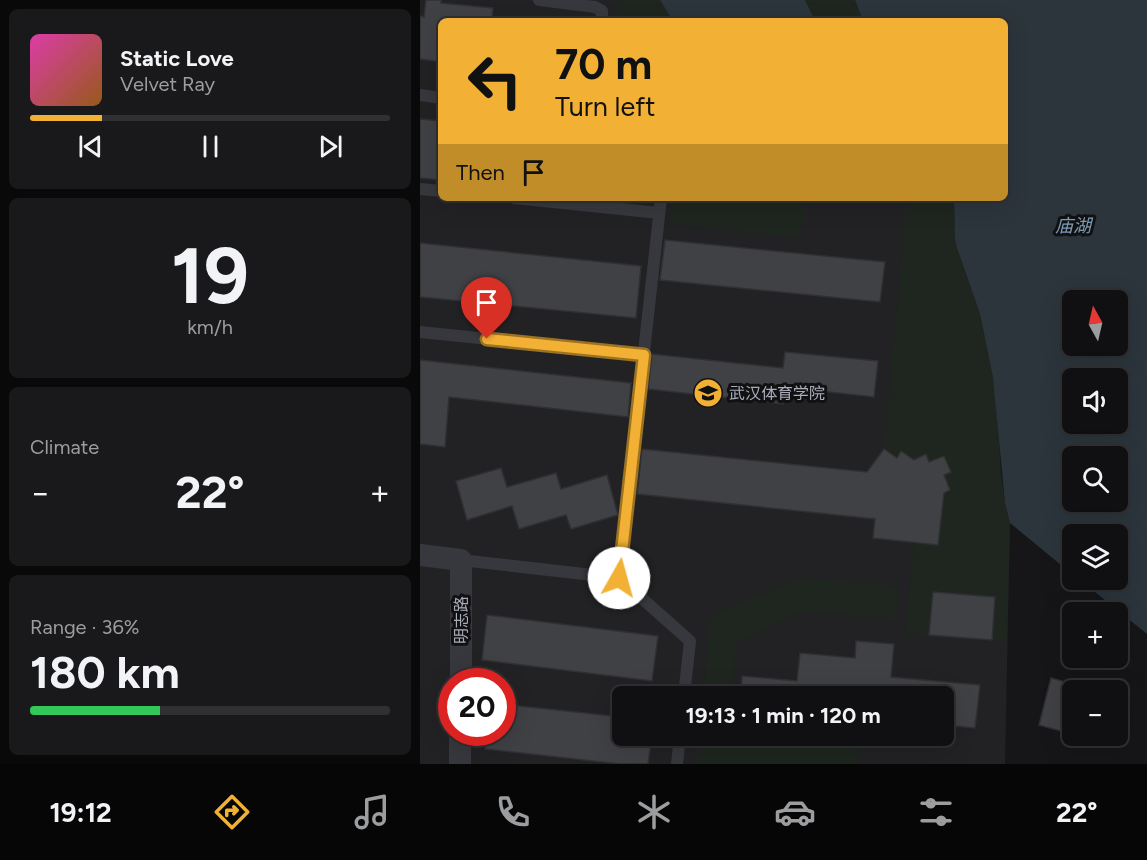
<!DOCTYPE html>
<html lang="en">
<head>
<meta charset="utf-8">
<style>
	body { margin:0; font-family:Figtree,"Noto Sans SC",sans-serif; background:#19191b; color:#f1f3f6; height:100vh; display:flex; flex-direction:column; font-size:22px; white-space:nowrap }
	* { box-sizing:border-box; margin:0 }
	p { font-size:20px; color:#9c9d9f }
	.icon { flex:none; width:33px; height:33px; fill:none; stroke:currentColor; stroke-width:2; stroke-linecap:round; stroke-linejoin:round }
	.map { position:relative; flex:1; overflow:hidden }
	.sheet { display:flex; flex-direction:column; gap:9px; padding:9px; background:#09090a; width:420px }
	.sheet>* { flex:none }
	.hud { position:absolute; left:18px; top:18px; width:570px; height:183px; border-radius:9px; box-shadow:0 6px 24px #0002,0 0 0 2px #303032; background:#f2b134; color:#111; overflow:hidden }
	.needle { width:39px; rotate:352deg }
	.buttons { position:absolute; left:642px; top:290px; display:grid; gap:12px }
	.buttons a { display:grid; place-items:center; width:66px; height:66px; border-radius:9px; background:#101012; box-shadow:0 6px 24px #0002,0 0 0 2px #303032; font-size:30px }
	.speed { position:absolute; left:18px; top:668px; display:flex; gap:12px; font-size:30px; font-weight:700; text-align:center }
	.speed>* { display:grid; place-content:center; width:78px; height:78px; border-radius:50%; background:#101012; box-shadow:0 6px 24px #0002,0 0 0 2px #303032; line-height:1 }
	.speed .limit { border:9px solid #d22; background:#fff; color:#111 }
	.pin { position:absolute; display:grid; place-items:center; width:51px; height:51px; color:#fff; margin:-62px -26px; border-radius:50% 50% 50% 0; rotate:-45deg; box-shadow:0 0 6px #0007 }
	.pin .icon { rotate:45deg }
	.me { position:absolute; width:66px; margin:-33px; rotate:7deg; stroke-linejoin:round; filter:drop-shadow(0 0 4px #0008) }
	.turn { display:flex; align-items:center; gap:21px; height:126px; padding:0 18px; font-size:27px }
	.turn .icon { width:78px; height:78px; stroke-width:2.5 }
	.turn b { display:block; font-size:42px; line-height:51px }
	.then { display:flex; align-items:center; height:57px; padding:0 18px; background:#0003; gap:12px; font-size:22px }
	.big { font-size:45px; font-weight:700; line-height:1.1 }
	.sheet .tile { flex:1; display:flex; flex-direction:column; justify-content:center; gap:9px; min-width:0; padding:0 21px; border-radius:9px; background:#19191b }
	.sheet .dial { align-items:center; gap:0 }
	.dial b { font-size:78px; line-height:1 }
	.song { display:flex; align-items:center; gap:18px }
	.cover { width:72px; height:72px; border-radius:9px; background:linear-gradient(135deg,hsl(320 70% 55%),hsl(30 70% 35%)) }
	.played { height:6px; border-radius:3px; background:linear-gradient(90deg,#f2b134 20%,#303032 20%) }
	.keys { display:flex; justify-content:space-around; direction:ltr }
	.heat { display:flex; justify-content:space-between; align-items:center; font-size:33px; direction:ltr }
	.charge { height:9px; border-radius:4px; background:linear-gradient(90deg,#34c759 36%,#303032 0) }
	.trip { position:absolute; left:192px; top:686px; width:342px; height:60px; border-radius:9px; background:#101012; box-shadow:0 6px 24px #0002,0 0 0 2px #303032; font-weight:700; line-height:60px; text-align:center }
	.dock { display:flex; height:96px; justify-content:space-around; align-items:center; background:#060607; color:#9c9d9f }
	.dock .icon { width:42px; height:42px }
	.dock .on { color:#f2b134 }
	.dock b { font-size:27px; color:#f1f3f6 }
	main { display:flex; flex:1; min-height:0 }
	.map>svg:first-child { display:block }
</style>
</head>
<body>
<main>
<section class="sheet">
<div class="tile">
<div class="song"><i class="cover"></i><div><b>Static Love</b><p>Velvet Ray</p></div></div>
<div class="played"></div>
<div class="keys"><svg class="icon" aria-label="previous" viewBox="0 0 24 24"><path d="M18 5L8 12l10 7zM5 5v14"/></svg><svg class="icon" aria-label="pause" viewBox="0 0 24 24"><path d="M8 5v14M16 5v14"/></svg><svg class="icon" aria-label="next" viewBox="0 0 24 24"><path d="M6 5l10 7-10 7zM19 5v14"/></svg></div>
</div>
<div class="tile dial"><b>19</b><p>km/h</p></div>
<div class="tile"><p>Climate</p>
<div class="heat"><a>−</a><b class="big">22°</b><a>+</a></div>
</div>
<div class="tile"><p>Range · 36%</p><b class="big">180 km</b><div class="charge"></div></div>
</section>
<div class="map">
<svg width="727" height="764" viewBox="0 0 727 764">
	<rect width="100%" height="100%" fill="#161618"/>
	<!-- built -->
	<path fill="#222225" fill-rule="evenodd" d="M0,0H435L443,21H21V198H534V222L585,503L590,523L585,764H0ZM32,681H82V732H32ZM202,696H524V735H202Z"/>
	<!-- green -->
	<path fill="#1e261f" d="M197,0H240L253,21H195Z
		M385,0H435L443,21H395Z
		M254,198H385L381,238L252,224Z
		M487,198H534L535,238L537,248L560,314L573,378L577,409L581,474L585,503L590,523L587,641L572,640L575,597L509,635L485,633L494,543L518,545L524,475L531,472L524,456L509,462L506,454L494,460L481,451L477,458L464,449Z
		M380,577L479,586L476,619L381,611L316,643L312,696H283L290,617Z
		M279,735H345L440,744L438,764H277Z"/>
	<!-- water -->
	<path fill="#2c353c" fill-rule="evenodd" d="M240,0H385L395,21H253Z
		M435,0H727V634L659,579H698V534H652V574L590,523L585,503L573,378L560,314L537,248L535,238L534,198H585V21H443ZM652,300H698V345H652ZM652,378H698V423H652ZM652,456H698V501H652Z"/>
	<!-- building -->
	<path fill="#404145" stroke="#303034" stroke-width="1.5" d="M6,0H21V3L73,8L72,21H21V62L0,59V16L4,17Z
		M0,119L21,121V180L0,178Z
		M245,240L465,262L460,302L240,280Z
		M0,243L221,266L216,318L0,297Z
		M365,352L458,361L454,397L364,387L363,404L228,389L232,354L363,368Z
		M0,360L211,383L208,417L29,397L25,447L0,444Z
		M222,449L447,472L464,449L477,458L481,451L494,460L506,454L509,462L524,456L531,472L524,475L530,490L524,493L518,545L453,538L455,519L217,494Z
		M81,468L87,487L136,473L141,489L187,475L198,515L151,529L146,515L99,529L92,506L47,520L36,481Z
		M513,592L575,597L572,640L509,635Z
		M67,615L238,636L232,681L62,660Z
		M436,641L474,644L471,677L560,685L555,728L524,725V696H321L322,676L377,681L380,653L435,658Z
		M631,678L652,684V734L619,725Z
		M82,704L202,717V735H232L228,764H200L65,749L67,732H82Z"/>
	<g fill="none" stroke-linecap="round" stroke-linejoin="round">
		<!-- service -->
		<path stroke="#37383d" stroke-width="12" d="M119,0L175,7L182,11V21
			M0,95L21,98
			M0,189L21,191
			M94,198L239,213
			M0,332L224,355
			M41,560L199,578L270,641L264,696
			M199,578L241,198
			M257,764L260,735"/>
		<!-- minor -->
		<path stroke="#37383d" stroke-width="22" d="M0,555L41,560V681
			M40,764V732"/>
	</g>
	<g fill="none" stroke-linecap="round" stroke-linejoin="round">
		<!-- route casing -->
		<g stroke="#9d7322" stroke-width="15">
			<path id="route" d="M67,339L224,355L199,578"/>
		</g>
		<!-- route -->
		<use href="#route" stroke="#f2b134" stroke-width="10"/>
	</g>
	<!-- icons -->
	<defs>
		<g id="university-disc" transform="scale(1.5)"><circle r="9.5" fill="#f2b134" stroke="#111113"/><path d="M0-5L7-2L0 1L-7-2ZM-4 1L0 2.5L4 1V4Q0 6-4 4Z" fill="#111"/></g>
	</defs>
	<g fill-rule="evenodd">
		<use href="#university-disc" x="288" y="393"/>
	</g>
	<g text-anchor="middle" stroke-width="6" stroke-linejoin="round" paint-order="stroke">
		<!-- poi labels -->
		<g font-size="16" fill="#a8adb8" stroke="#111113" text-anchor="start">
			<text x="309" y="399">武汉体育学院</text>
		</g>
		<!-- street labels -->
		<g font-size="16" fill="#a8adb8" stroke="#111113">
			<text transform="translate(41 620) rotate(-90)" y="6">明志路</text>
		</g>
		<!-- water labels -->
		<g font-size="18" font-style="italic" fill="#7f9bb3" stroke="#111113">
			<text x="653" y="232">庙湖</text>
		</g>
	</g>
</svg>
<div class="buttons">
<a><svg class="needle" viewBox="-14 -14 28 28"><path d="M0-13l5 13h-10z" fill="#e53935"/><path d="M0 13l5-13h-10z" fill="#9c9d9f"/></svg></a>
<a><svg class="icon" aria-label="sound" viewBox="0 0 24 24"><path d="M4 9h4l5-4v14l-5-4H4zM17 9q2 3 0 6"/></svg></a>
<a><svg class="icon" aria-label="search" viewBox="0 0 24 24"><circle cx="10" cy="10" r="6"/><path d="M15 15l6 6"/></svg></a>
<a><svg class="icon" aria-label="layers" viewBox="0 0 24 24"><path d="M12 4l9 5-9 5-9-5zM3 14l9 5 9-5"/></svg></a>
<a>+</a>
<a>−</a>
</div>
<div class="speed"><div class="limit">20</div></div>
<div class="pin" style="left:67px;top:339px;background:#d93025"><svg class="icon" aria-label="arrive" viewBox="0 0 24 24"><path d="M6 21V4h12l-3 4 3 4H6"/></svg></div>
<svg class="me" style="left:199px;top:578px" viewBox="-20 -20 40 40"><circle r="19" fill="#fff"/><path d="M0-13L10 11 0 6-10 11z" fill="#f2b134"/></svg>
<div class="trip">19:13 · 1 min · 120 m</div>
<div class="hud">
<div class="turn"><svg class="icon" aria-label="left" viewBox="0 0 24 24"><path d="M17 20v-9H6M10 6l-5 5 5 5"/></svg><div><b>70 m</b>Turn left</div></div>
<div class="then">Then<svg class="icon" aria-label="arrive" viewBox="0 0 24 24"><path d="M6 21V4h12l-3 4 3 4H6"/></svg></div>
</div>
</div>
</main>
<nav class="dock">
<b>19:12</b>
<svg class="icon on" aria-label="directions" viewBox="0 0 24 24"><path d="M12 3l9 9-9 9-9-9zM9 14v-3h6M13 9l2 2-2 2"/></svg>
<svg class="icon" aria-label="music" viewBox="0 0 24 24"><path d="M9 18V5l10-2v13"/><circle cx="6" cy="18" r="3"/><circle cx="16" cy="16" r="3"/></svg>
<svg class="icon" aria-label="phone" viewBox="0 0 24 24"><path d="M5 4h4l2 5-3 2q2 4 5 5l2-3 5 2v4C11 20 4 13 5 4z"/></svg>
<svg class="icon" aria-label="climate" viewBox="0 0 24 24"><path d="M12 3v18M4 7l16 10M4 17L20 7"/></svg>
<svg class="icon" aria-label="car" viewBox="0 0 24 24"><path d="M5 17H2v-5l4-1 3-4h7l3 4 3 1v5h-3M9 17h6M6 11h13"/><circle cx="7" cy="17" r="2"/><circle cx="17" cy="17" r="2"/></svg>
<svg class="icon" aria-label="filters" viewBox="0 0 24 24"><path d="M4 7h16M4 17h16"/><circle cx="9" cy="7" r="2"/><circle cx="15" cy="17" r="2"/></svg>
<b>22°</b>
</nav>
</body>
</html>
